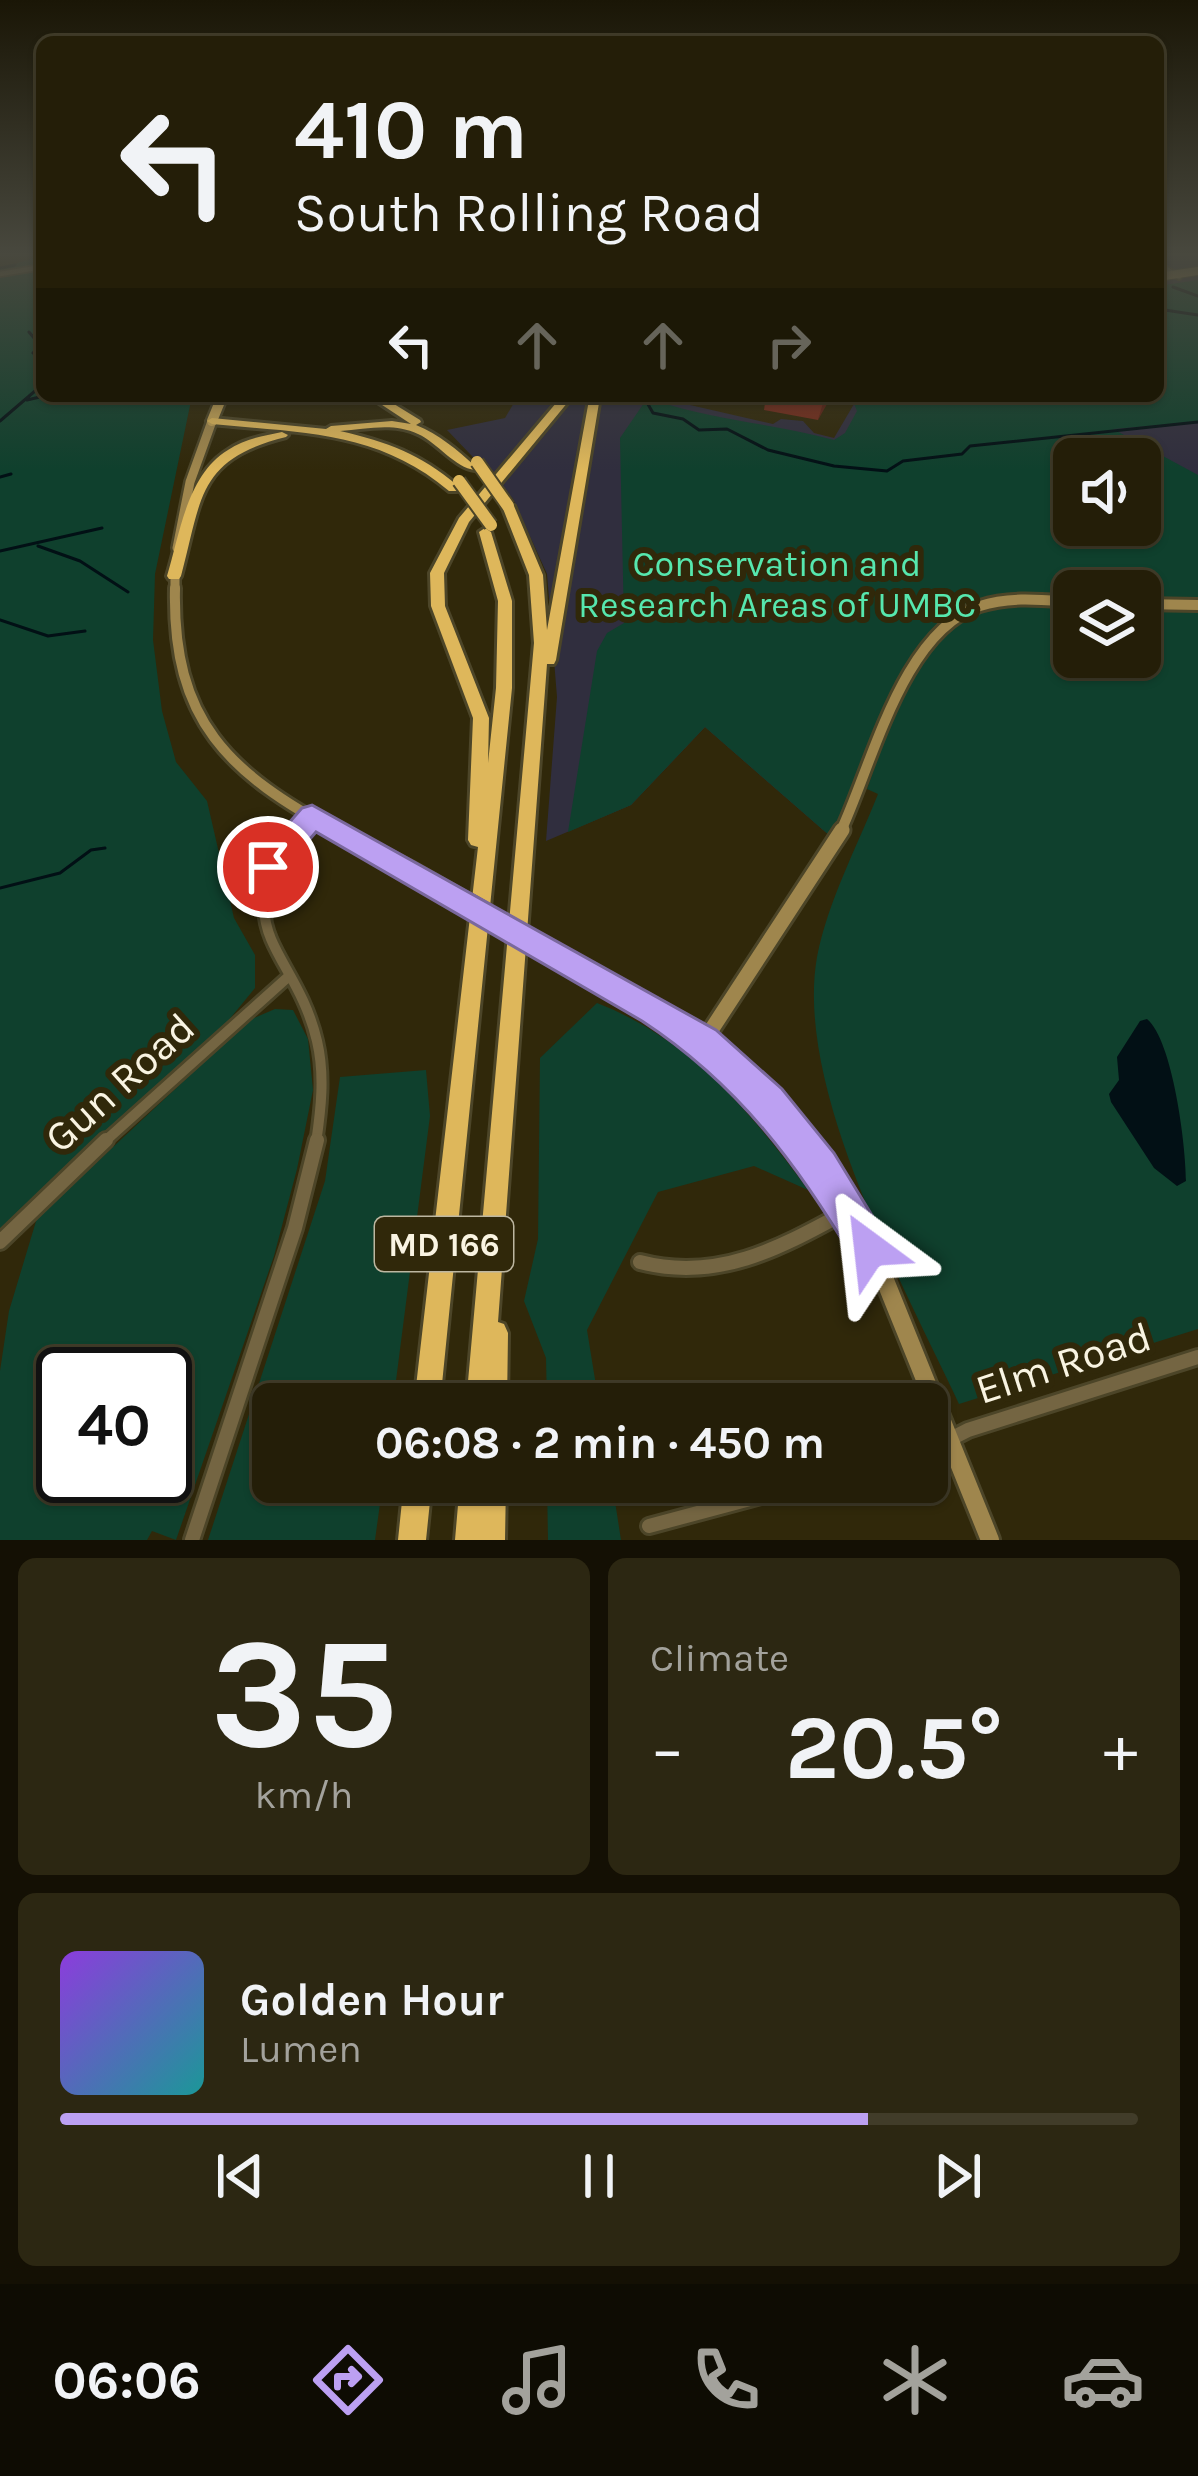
<!DOCTYPE html>
<html lang="en">
<head>
<meta charset="utf-8">
<style>
	body { margin:0; font-family:Karla,sans-serif; background:#2c2712; color:#f1f3f6; height:100vh; display:flex; flex-direction:column; font-size:45px; white-space:nowrap }
	* { box-sizing:border-box; margin:0 }
	p { font-size:39px; color:#a3a29c }
	.icon { flex:none; width:66px; height:66px; fill:none; stroke:currentColor; stroke-width:2; stroke-linecap:round; stroke-linejoin:round }
	.map { position:relative; height:1540px; overflow:hidden }
	.drawer { display:flex; flex-direction:column; gap:18px; padding:18px; background:#141004; flex:1 }
	.drawer>* { flex:none }
	.top-card { position:absolute; left:36px; top:36px; width:1128px; height:366px; border-radius:18px; box-shadow:0 3px 9px #0004,0 0 0 3px #413c29; background:#241e08; color:#f1f3f6; overflow:hidden }
	.buttons { position:absolute; left:1053px; top:438px; display:grid; gap:24px }
	.buttons a { display:grid; place-items:center; width:108px; height:108px; border-radius:18px; background:#241e08; box-shadow:0 3px 9px #0004,0 0 0 3px #413c29; font-size:60px }
	.speed { position:absolute; left:36px; top:1347px; display:flex; gap:24px; font-size:60px; font-weight:700; text-align:center }
	.speed>* { display:grid; place-content:center; width:156px; height:156px; border-radius:50%; background:#241e08; box-shadow:0 3px 9px #0004,0 0 0 3px #413c29; line-height:1 }
	.speed .limit { border:6px solid #111; border-radius:18px; background:#fff; color:#111 }
	.pin { position:absolute; display:grid; place-items:center; width:102px; height:102px; color:#fff; margin:-51px; border:6px solid #fff; border-radius:50%; box-shadow:0 3px 12px #0007 }
	.me { position:absolute; width:132px; margin:-66px; rotate:330deg; stroke-linejoin:round; filter:drop-shadow(0 0 9px #0008) }
	.turn { display:flex; align-items:center; gap:42px; height:252px; padding:0 60px; font-size:54px }
	.turn .icon { width:156px; height:156px; stroke-width:2.5 }
	.turn b { display:block; font-size:84px; line-height:102px }
	.lanes { display:flex; align-items:center; height:114px; padding:0 60px; background:#0003; justify-content:center; gap:60px; direction:ltr }
	.lanes .off { opacity:.35 }
	.big { font-size:90px; font-weight:700; line-height:1.1 }
	.drawer .card { flex:1; display:flex; flex-direction:column; justify-content:center; gap:18px; min-width:0; padding:0 42px; border-radius:18px; background:#2c2712 }
	.drawer .dial { align-items:center; gap:0 }
	.dial b { font-size:156px; line-height:1 }
	.song { display:flex; align-items:center; gap:36px }
	.cover { width:144px; height:144px; border-radius:18px; background:linear-gradient(135deg,hsl(270 70% 55%),hsl(180 70% 35%)) }
	.played { height:12px; border-radius:6px; background:linear-gradient(90deg,#bca0f2 75%,#413c29 75%) }
	.keys { display:flex; justify-content:space-around; direction:ltr }
	.heat { display:flex; justify-content:space-between; align-items:center; font-size:66px; direction:ltr }
	.drawer .tiles { flex:1; display:grid; gap:18px; grid-template-columns:1fr 1fr }
	.card:last-child { grid-column:span 2 }
	.trip { position:absolute; left:252px; top:1383px; width:696px; height:120px; border-radius:18px; background:#241e08; box-shadow:0 3px 9px #0004,0 0 0 3px #413c29; font-weight:700; line-height:120px; text-align:center }
	.tabs { display:flex; height:192px; justify-content:space-around; align-items:center; background:#0e0c03; color:#a3a29c }
	.tabs .icon { width:84px; height:84px }
	.tabs .active { color:#bca0f2 }
	.tabs b { font-size:54px; color:#f1f3f6 }
	.map>svg:first-child { display:block }
</style>
</head>
<body>
<div class="map">
<svg width="1198" height="1540" viewBox="0 0 1198 1540">
	<rect width="100%" height="100%" fill="#30280a"/>
	<!-- education -->
	<path fill="#302e3e" fill-rule="evenodd" d="M1158,254H1198V601L1140,591H1074L961,609L899,678L830,836L705,727L631,805L546,841L557,697L547,574L513,499L447,430L505,418L518,396H651L773,424L781,419L803,421L814,433L834,438L854,404L841,396H1158ZM1074,459H1140V525H1074Z"/>
	<!-- green -->
	<path fill="#0f402d" fill-rule="evenodd" d="M42,255V396H192L155,574L153,640L162,711L176,762L207,801L234,918L255,955V988L228,1021L0,1233V269Z
		M1198,280V422L1113,429L1198,475V601L1140,600V591H1074V599L975,603C886,639 873,763 830,836L705,727L631,805L568,832L597,651L607,633L624,623L620,438L644,403L656,401C715,420 774,424 834,440L845,433L857,411L851,396H1158V286ZM1074,459H1140V525H1074Z
		M1018,604L1074,605V657H1140V607L1198,608V1329L959,1404C904,1286 794,1088 817,957C828,901 857,847 878,794L867,789C884,740 918,647 963,618C980,607 999,606 1018,604Z
		M597,1003C690,1039 751,1112 808,1190L754,1166L658,1192L587,1330L599,1404H547L546,1358L524,1301L538,1239L540,1058Z
		M275,1009L293,1010L308,1039L313,1090L297,1169L274,1256L176,1540L152,1531L147,1540H0V1371L9,1311L37,1218L249,1020ZM63,1374H165V1476H63Z
		M426,1070L430,1116L393,1404H273V1482H383L375,1540H208L325,1181L340,1077Z
		M547,1482H612L621,1540H548Z"/>
	<!-- water -->
	<path fill="#021015" d="M1147,1019C1173,1041 1186,1146 1186,1181L1177,1186L1154,1168L1111,1102L1109,1094L1119,1080L1117,1057L1140,1021Z"/>
	<g fill="none" stroke-linecap="round" stroke-linejoin="round">
		<!-- stream -->
		<path stroke="#021015" stroke-width="3" d="M0,268L15,265
			M1173,287L1198,296
			M1158,309L1198,315
			M29,332L40,345L33,353L42,358
			M632,396L645,399L653,413L683,419L699,430L727,429L768,450L834,466L887,471L903,461L962,454L970,446L1198,422
			M27,400L44,396
			M0,421L42,385
			M0,477L11,474
			M38,546L80,561L128,592
			M0,551L102,528
			M0,620L48,636L85,631
			M0,888L60,873L91,850L105,848"/>
		<!-- street-far3 casing -->
		<g stroke="#4c4528" stroke-width="8">
			<path id="street-far3" d="M1158,264L1179,277
				M0,274L42,267"/>
		</g>
		<!-- street-far2 casing -->
		<g stroke="#4c4528" stroke-width="15">
			<path id="street-far2" d="M299,833L312,816"/>
		</g>
		<!-- street-far1 casing -->
		<g stroke="#4c4528" stroke-width="16">
			<path id="street-far1" d="M301,830C220,929 295,947 317,1041C325,1075 321,1109 316,1143
				M103,1143L288,977"/>
		</g>
		<!-- street casing -->
		<g stroke="#4c4528" stroke-width="20">
			<path id="street" d="M0,1242L106,1140
				M640,1262C717,1282 778,1249 844,1213
				M927,1451L968,1430L1198,1357
				M649,1526L813,1482
				M192,1540L295,1228L317,1140"/>
		</g>
		<!-- secondary-far4 casing -->
		<g stroke="#4c4528" stroke-width="10">
			<path id="secondary-far4" d="M1158,277L1198,271"/>
		</g>
		<!-- secondary-far3 casing -->
		<g stroke="#4c4528" stroke-width="14">
			<path id="secondary-far3" d="M177,548L190,482L212,421
				M175,591V568"/>
		</g>
		<!-- secondary-far2 casing -->
		<g stroke="#4c4528" stroke-width="16">
			<path id="secondary-far2" d="M175,588C172,721 228,773 340,833
				M1140,604L1198,605
				M840,833C872,766 902,631 980,606C1010,596 1043,600 1074,602"/>
		</g>
		<!-- secondary-far1 casing -->
		<g stroke="#4c4528" stroke-width="21">
			<path id="secondary-far1" d="M335,830L409,869
				M569,960C663,1015 734,1059 805,1143
				M704,1041L842,830"/>
		</g>
		<!-- secondary casing -->
		<g stroke="#4c4528" stroke-width="24">
			<path id="secondary" d="M802,1140L880,1268L990,1540"/>
		</g>
		<!-- primary-far1 casing -->
		<g stroke="#4c4528" stroke-width="10">
			<path id="primary-far1" d="M219,402L222,396"/>
		</g>
		<!-- primary casing -->
		<g stroke="#4c4528" stroke-width="15">
			<path id="primary" d="M212,421L221,399"/>
		</g>
		<!-- highway casing -->
		<g stroke="#4c4528" stroke-width="6">
			<path id="highway" d="M381,396L420,420L421,422L416,425C439,434 457,450 475,466V470C455,468 438,443 418,434C394,422 366,429 340,431C388,442 420,454 457,485V491H449C377,430 300,433 212,424L207,421L212,418L326,429L331,426L392,421L411,424L370,397Z
				M562,396H573L469,522L444,573L445,606L489,718L488,763L496,688L498,601L479,532L485,528L491,532L512,601V688L440,1404H414L478,847L471,845L468,840L473,718L431,606L430,573L459,518Z
				M578,396L600,397L556,660L554,664H547L498,1322L504,1324L508,1333L507,1404H466L534,643L529,575L502,506L508,502L514,506L543,575L547,630L589,400Z
				M282,432L288,435L286,437C197,459 202,498 181,576L179,579H169L167,576C180,533 187,475 228,450C244,439 263,436 282,432Z
				M404,1482H432L426,1540H398Z
				M460,1482H506L505,1540H455Z"/>
		</g>
		<!-- street-far3 -->
		<use href="#street-far3" stroke="#746542" stroke-width="4.5"/>
		<!-- street-far2 -->
		<use href="#street-far2" stroke="#746542" stroke-width="9"/>
		<!-- street-far1 -->
		<use href="#street-far1" stroke="#746542" stroke-width="10"/>
		<!-- street -->
		<use href="#street" stroke="#746542" stroke-width="14"/>
		<!-- secondary-far4 -->
		<use href="#secondary-far4" stroke="#9f864d" stroke-width="8"/>
		<!-- secondary-far3 -->
		<use href="#secondary-far3" stroke="#9f864d" stroke-width="9"/>
		<!-- secondary-far2 -->
		<use href="#secondary-far2" stroke="#9f864d" stroke-width="10"/>
		<!-- secondary-far1 -->
		<use href="#secondary-far1" stroke="#9f864d" stroke-width="15"/>
		<!-- secondary -->
		<use href="#secondary" stroke="#9f864d" stroke-width="18"/>
		<!-- primary-far1 -->
		<use href="#primary-far1" stroke="#c0a055" stroke-width="8"/>
		<!-- primary -->
		<use href="#primary" stroke="#c0a055" stroke-width="10"/>
		<!-- highway -->
		<use href="#highway" fill="#deb75b" fill-rule="evenodd"/>
		<!-- secondary-bridge casing -->
		<g stroke="#4c4528" stroke-width="21" stroke-linecap="butt">
			<path id="secondary-bridge" d="M409,869L569,960"/>
		</g>
		<!-- highway-bridge casing -->
		<g stroke="#4c4528" stroke-width="16" stroke-linecap="butt">
			<path id="highway-bridge" d="M477,462L508,506
				M459,481L491,525"/>
		</g>
		<!-- secondary-bridge -->
		<use href="#secondary-bridge" stroke="#9f864d" stroke-width="15"/>
		<!-- highway-bridge -->
		<use href="#highway-bridge" stroke="#deb75b" stroke-width="12"/>
	</g>
	<!-- wall -->
	<path fill="#742c1c" d="M766,396H828L818,420L764,410Z"/>
	<!-- shaded-wall -->
	<path fill="#5e2416" d="M825,396H828L827,404L818,420Z"/>
	<!-- building -->
	<path fill="#873320" stroke="#5e2416" stroke-width="3" d="M784,396H825L822,403Z"/>
	<!-- sky -->
	<linearGradient id="sky" x2="0" y2="1"><stop stop-color="#1a1606"/><stop offset="0.54" stop-color="#48483e"/><stop offset="1" stop-color="#48483e" stop-opacity="0"/></linearGradient>
	<rect width="1198" height="470" fill="url(#sky)"/>
	<!-- route -->
	<path fill="#bca0f2" stroke="#7a689d" stroke-width="3" d="M312,805L716,1030L782,1089L834,1153L884,1235L890,1249L884,1263L870,1269L856,1263C799,1166 738,1084 642,1021L316,832L279,875H258L254,867L258,858L302,808Z"/>
	<g text-anchor="middle" stroke-width="12" stroke-linejoin="round" paint-order="stroke">
		<!-- shield labels -->
		<rect fill="#30280a" stroke="#bdb7a1" stroke-width="3" x="375" y="1217" width="138" height="54" rx="9"/>
		<g font-size="33" font-weight="bold" fill="#f9f4e2">
			<text x="444" y="1256">MD 166</text>
		</g>
		<!-- park labels -->
		<g font-size="36" fill="#56e7ae" stroke="#30280a">
			<text x="777" y="576">Conservation and<tspan x="777" dy="41">Research Areas of UMBC</tspan></text>
		</g>
		<!-- near-street labels -->
		<g font-size="42" fill="#f9f4e2" stroke="#30280a">
			<text transform="translate(119 1082) rotate(-42)" y="15">Gun Road</text>
			<text transform="translate(1063 1362) rotate(-18)" y="15">Elm Road</text>
		</g>
	</g>
</svg>
<div class="buttons">
<a><svg class="icon" aria-label="sound" viewBox="0 0 24 24"><path d="M4 9h4l5-4v14l-5-4H4zM17 9q2 3 0 6"/></svg></a>
<a><svg class="icon" aria-label="layers" viewBox="0 0 24 24"><path d="M12 4l9 5-9 5-9-5zM3 14l9 5 9-5"/></svg></a>
</div>
<div class="speed"><div class="limit">40</div></div>
<div class="pin" style="left:268px;top:867px;background:#d93025"><svg class="icon" aria-label="arrive" viewBox="0 0 24 24"><path d="M6 21V4h12l-3 4 3 4H6"/></svg></div>
<svg class="me" style="left:870px;top:1249px" viewBox="-20 -20 40 40"><path d="M0-17L14 15 0 8-14 15z" fill="#bca0f2" stroke="#fff" stroke-width="4"/></svg>
<div class="trip">06:08 · 2 min · 450 m</div>
<div class="top-card">
<div class="turn"><svg class="icon" aria-label="left" viewBox="0 0 24 24"><path d="M17 20v-9H6M10 6l-5 5 5 5"/></svg><div><b>410 m</b>South Rolling Road</div></div>
<div class="lanes"><svg class="icon" aria-label="left" viewBox="0 0 24 24"><path d="M17 20v-9H6M10 6l-5 5 5 5"/></svg><svg class="icon off" aria-label="ahead" viewBox="0 0 24 24"><path d="M12 20V5M6 11l6-6 6 6"/></svg><svg class="icon off" aria-label="ahead" viewBox="0 0 24 24"><path d="M12 20V5M6 11l6-6 6 6"/></svg><svg class="icon off" aria-label="right" viewBox="0 0 24 24"><path d="M7 20v-9h11M14 6l5 5-5 5"/></svg></div>
</div>
</div>
<section class="drawer">
<div class="tiles">
<div class="card dial"><b>35</b><p>km/h</p></div>
<div class="card"><p>Climate</p>
<div class="heat"><a>−</a><b class="big">20.5°</b><a>+</a></div>
</div>
<div class="card">
<div class="song"><i class="cover"></i><div><b>Golden Hour</b><p>Lumen</p></div></div>
<div class="played"></div>
<div class="keys"><svg class="icon" aria-label="previous" viewBox="0 0 24 24"><path d="M18 5L8 12l10 7zM5 5v14"/></svg><svg class="icon" aria-label="pause" viewBox="0 0 24 24"><path d="M8 5v14M16 5v14"/></svg><svg class="icon" aria-label="next" viewBox="0 0 24 24"><path d="M6 5l10 7-10 7zM19 5v14"/></svg></div>
</div>
</div>
</section>
<nav class="tabs">
<b>06:06</b>
<svg class="icon active" aria-label="directions" viewBox="0 0 24 24"><path d="M12 3l9 9-9 9-9-9zM9 14v-3h6M13 9l2 2-2 2"/></svg>
<svg class="icon" aria-label="music" viewBox="0 0 24 24"><path d="M9 18V5l10-2v13"/><circle cx="6" cy="18" r="3"/><circle cx="16" cy="16" r="3"/></svg>
<svg class="icon" aria-label="phone" viewBox="0 0 24 24"><path d="M5 4h4l2 5-3 2q2 4 5 5l2-3 5 2v4C11 20 4 13 5 4z"/></svg>
<svg class="icon" aria-label="climate" viewBox="0 0 24 24"><path d="M12 3v18M4 7l16 10M4 17L20 7"/></svg>
<svg class="icon" aria-label="car" viewBox="0 0 24 24"><path d="M5 17H2v-5l4-1 3-4h7l3 4 3 1v5h-3M9 17h6M6 11h13"/><circle cx="7" cy="17" r="2"/><circle cx="17" cy="17" r="2"/></svg>
</nav>
</body>
</html>
